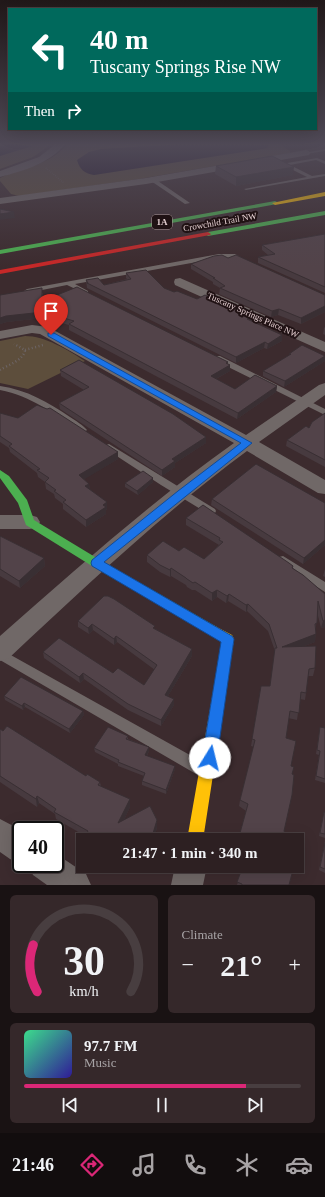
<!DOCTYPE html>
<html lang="en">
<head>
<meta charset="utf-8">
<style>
	body { margin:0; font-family:"Times New Roman",serif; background:#35282a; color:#f1f3f6; height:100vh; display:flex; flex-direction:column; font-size:15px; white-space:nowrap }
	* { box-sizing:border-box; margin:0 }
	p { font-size:13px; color:#a7a3a5 }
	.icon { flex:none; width:22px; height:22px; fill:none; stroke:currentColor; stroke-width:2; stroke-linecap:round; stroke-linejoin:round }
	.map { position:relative; height:885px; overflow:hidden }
	.panel { display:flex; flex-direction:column; gap:10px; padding:10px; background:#191213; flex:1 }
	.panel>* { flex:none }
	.hud { position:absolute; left:8px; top:8px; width:309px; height:122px; border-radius:0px; box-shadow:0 4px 16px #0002,0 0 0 1px #483e40; background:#00695c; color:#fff; overflow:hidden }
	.speed { position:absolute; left:12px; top:821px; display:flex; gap:8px; font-size:20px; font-weight:700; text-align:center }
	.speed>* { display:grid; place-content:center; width:52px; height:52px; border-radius:50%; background:#2d2022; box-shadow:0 4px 16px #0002,0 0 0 1px #483e40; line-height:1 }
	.speed .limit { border:2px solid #111; border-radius:6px; background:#fff; color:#111 }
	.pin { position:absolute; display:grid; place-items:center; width:34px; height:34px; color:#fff; margin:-41px -17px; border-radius:50% 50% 50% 0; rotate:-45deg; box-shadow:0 0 4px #0007 }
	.pin .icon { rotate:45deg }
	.me { position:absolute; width:44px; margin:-22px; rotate:9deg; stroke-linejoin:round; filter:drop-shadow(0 0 3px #0008) }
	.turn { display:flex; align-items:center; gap:14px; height:84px; padding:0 16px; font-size:18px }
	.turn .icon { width:52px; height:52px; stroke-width:2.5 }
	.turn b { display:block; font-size:28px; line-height:34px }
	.then { display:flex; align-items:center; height:38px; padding:0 16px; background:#0003; gap:8px; font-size:15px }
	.big { font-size:30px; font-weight:700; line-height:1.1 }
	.panel .card { flex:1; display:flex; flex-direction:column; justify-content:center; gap:6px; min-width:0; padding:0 14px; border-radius:6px; background:#35282a }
	.panel .dial { align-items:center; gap:0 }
	.dial svg { height:104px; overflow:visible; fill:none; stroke:#483e40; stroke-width:7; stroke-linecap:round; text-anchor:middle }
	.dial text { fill:#f1f3f6; stroke:none }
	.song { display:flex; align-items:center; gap:12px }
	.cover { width:48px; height:48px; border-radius:6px; background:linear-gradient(135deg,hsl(150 70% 55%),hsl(250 70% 35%)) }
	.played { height:4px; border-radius:2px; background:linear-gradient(90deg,#db2777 80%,#483e40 80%) }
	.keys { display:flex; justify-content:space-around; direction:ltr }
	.heat { display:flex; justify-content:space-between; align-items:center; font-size:22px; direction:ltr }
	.panel .tiles { flex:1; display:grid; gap:10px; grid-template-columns:1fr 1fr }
	.card:last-child { grid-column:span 2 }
	.trip { position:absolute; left:76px; top:833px; width:228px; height:40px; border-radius:0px; background:#2d2022; box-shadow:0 4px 16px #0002,0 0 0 1px #483e40; font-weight:700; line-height:40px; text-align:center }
	.tabs { display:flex; height:64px; justify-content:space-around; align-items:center; background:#120d0e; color:#a7a3a5 }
	.tabs .icon { width:28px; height:28px }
	.tabs .current { color:#db2777 }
	.tabs b { font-size:18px; color:#f1f3f6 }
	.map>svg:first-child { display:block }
</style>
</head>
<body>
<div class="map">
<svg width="325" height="885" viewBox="0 0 325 885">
	<rect width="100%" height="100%" fill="#3c2b2e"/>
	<!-- green -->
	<path fill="#5d4e3c" d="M0,143H53L33,157L0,169Z
		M68,143H278L290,151V153L139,179L19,196L11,194L0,181V178L4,176C25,168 55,162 68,143Z
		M25,336C45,336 68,350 85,361L28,389L0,383V341Z"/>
	<!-- water -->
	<path fill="#1e122c" d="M201,143L269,145L267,148L256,150L94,175C84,173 80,170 77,160L89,152L101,149Z
		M14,144L32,146L0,156V146Z"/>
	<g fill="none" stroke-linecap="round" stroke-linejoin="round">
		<!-- path-far1 -->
		<path stroke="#6c6464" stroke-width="1.5" stroke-dasharray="0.5 1.5" stroke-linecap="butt" d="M46,168L64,183"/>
		<!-- path -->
		<path stroke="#6c6464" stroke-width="2.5" stroke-dasharray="1 2.5" stroke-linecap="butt" d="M25,350L43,345
			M0,370C8,365 24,360 25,350L14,344"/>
		<!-- lane -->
		<path fill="#706867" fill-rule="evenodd" d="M325,149V151L306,154L304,153Z
			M317,158L325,161V164L316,160L290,165L312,176L325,174V176L246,190L244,189L307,177L281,164Z
			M151,179H155L190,203L185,204L151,181Z
			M219,254H235L246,260L243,262L234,258H219L75,284L88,291V293L86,294L67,285L27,293L24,291L27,289Z
			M214,356H220L325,409V415L214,360Z
			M0,386C27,390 48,402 70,417C76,421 83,425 87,430L83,433L80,432C55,414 31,396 0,390Z
			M109,444L215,509L216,511L215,513H207L161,485L106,449L104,447L106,445Z
			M283,556L325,582V592L279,563L278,560L279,557Z
			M0,649L206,764L208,769L206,774L201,776L196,774L0,660Z"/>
		<!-- street -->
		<path fill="#706867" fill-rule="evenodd" d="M57,143H66C51,163 23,171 0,177V171L39,157Z
			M306,150L309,151L310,153L309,155L146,184L0,204V198L146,178Z
			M180,278L325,342V352L175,285L174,282L175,279Z
			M32,325L48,327L246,435L319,385L325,383V395L259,442L325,480V494L318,493L247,451C162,514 86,586 9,658L0,661V636C76,569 151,502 234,443L40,334L32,333L0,339V331Z
			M0,515H30L37,517L40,522L37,527L30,529H0Z
			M0,819L21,830V863L10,859L0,852Z
			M55,853L86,874L91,885H47L33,875L28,864H55Z
			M175,866H207L203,885H171Z"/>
		<!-- fast -->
		<path fill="#4caf50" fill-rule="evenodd" d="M275,201L277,202V204L0,254V250Z
			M325,211V215L208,236L205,234L208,232Z
			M0,470L9,476L27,500L34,520L100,560L217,627L219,630L217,633L213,635L209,633L92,566L26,525L18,503L0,478Z"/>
		<!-- slow -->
		<path fill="#ffc107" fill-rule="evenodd" d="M325,192V196L275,205L272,203Z
			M213,625L232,635L234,639L203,840H187L222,641L209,633L207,630L209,627Z"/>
		<!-- jam -->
		<path fill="#c62828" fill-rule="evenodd" d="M208,232L211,234L210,235L0,274V270Z"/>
	</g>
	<!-- wall -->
	<path fill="#473a3f" d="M216,166L293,175L236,186L215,174Z
		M325,234V293L258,263V257L268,255L262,250V245Z
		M228,258L325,295V312L301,324L278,315L271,317L219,294L220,288L213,284V282L191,269V264Z
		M126,273L164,288L174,292L254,322H253L282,335V341L267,349L264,348L236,363L87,288L86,280L104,285L127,279L126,278Z
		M43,293V301L230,365V371L216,379L235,389L277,386L276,392L237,419L69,330V325L43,318L7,322L0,324V295Z
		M325,327V335L323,334L324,328Z
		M289,354L325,361L284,387L263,376V371L289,356Z
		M60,370L206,437V443L175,463V467L162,476L60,409L59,403L84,390L61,376Z
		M0,412V413L118,452V459L84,479L89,484L90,490L107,509L106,510V514L86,527L63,509V504L55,498L54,494L46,489L45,482L38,477L37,473L10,452L9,448L0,442Z
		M325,413V467L286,446L287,440L309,428Z
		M153,478V482L138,495L125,487V483Z
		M212,499L325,503V545L303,564L211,505Z
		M186,518L293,566V568L325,594V627L321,628L317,612L315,642L302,647L315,668L313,676H308L306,693L305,700L300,699L297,720L288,718L286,738L291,766L284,831L288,839V840H241L239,839L240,833L246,811L239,806L240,800L254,747L251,746L261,686H270L275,651L268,631L247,611L246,612L228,601L226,603L217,597L212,601L195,590H192L187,587L186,585L171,576L170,577L160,572L147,562V555L179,551L204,559L218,546L219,545L186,525Z
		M0,536L44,558L45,566L20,588L0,576Z
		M325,569V577L323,576Z
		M78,621L155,629L192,649V656L168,696L174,705L161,726L128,710L84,679L80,683L44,658L43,652L113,673L144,685L155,670L117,642L114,645L93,630L89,634L78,627Z
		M4,696L83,711L84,715L70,733L25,707L23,710L5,700Z
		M320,727L325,728V783L315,780L319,755L316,754Z
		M0,729L86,776L100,782L101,786L130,807L124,820H157V827L154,840H88L87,837L56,819L55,814L39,803L37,807L0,782Z
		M128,736V739L149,747V751L147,756L175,769L166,794L142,785V781L144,776L118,766V764L95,752L94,748Z
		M324,812H325V838L319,836Z
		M325,841V873L319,870Z
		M238,866H294L289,885H237L241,872L237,871Z"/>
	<!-- shaded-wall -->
	<path fill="#392f33" d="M294,167L293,175L236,186V177Z
		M14,212L15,218L0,220V214Z
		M325,306V312L301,324V318Z
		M279,309L278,315L271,317L272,311Z
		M43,312V318L7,322L0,324V318L6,316Z
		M255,317L254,322L246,325L247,319Z
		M282,335V341L267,349L268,344Z
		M265,342L264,348L236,363V357Z
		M325,356V361L284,387L285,381Z
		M228,362L227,367L230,365V371L210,382L211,376L226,363Z
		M277,386L276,392L237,419L238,413Z
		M206,437V443L175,463V467L162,476V470L172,459Z
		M118,452V459L80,482L79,475Z
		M153,478V482L138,495L137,491Z
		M89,484L90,490L85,486Z
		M107,502V509L106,510V514L86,527V520Z
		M325,540V545L303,564L304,558Z
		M44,558L45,566L20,588L19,581Z
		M171,568V576L170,577V570Z
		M217,590V597L212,601V593Z
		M229,594L228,601L226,603L227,596Z
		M248,604L247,611L246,612V605Z
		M325,620V627L321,628L323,621Z
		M92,624L93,630L89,634L88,628Z
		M316,634L315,642L281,655L282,647Z
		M116,636L117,642L114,645V639Z
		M192,649V656L165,701V695Z
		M83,673L84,679L80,683L79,677Z
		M174,699V705L161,726V720Z
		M24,703L25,707L23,710L22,706Z
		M83,711L84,715L70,733L69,729Z
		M149,747V751L145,759V755Z
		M175,766V769L166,794V790Z
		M37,796L39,803L37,807L36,799Z
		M130,799V807L119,831L118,823Z
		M157,820V827L154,840H151Z"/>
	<!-- building -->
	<path fill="#524349" stroke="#392f33" d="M272,156L294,167L236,177L216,166Z
		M0,209L14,212L0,214Z
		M325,234V287L258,257L275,254L262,245Z
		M222,255L228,258L236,255L325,295V306L301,318L279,309L272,311L220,288L225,286L213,278H215L191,264L214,256Z
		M146,270L164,288L174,292L177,291L197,299L205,295L255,317L247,319L282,335L268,344L265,342L236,357L87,283H88L86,280L98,278L104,285L131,279L126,273Z
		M77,287L228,362L226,363L230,365L211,376L235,389L255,375L277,386L238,413L69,324L74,321L43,312L6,316L0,318V295L42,288V301Z
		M302,345L325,356L285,381L263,371L291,354H289Z
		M79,360L173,414L206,437L172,459L175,461L162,470L59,403L89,387L60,370Z
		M37,405L47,409L50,408L118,452L79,475L89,484L85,486L107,502L103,505L106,507L86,520L63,502L66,500L54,491L56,490L45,482L49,478L37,470L40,469L9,446L12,444L0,436V413L18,418Z
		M325,413V460L287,440L306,426L309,428L312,422Z
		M256,464L325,503V540L304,558L212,499Z
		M143,471L153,478L137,491L125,483Z
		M203,505L289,563L293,566L292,568L303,575L325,594V620L323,621L318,601L317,623L315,624L316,634L282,647L316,646L315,668L309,669L306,693L301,692L299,713L290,711L286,738L296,741L291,766L294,767L292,774L294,775L292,795L284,831L288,839L286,840H245L246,835L240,833L248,804L240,800L255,740L252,739L261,686H270L275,648H277L269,624L248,604L246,605L229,594L227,596L217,590L212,593L195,582L193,583L187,579L186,578L171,568L170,570L160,565L147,555L163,541L179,551L184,547L204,559L223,542L219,540L220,538L186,518Z
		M0,536L44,558L19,581L0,569Z
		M104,596H108L114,599L155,626L153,628L192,649L165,695L174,699L161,720L128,704L83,673L79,677L43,652L59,638L113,673L118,668L144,685L157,665L116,636L114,639L92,624L88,628L78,621Z
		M21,677L83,711L69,729L24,703L22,706L4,696Z
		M7,726L86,776L87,774L100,782L98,785L130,799L118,823L150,806L157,820L151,840H99L87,833L88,831L54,812L56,809L37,796L36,799L0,776V729L3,731Z
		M108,727L128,736L126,739L149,747L145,755L175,766L166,790L142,781L145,773L118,762L119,760L94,748Z
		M320,727L325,728V779L316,776L320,751L317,750Z
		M324,812H325V834L320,833Z
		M325,843V869L320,867Z
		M243,866H294L289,885H242V884L237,882Z"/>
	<!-- sky -->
	<linearGradient id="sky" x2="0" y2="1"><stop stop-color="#211819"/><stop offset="0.54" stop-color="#504a57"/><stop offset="1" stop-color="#504a57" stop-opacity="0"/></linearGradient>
	<rect width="325" height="267" fill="url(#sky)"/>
	<!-- route -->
	<path fill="#1a73e8" stroke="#114b97" d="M48,333H54L252,443L104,562L232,636L234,639L217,758L215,763L210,765L204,763L202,758L221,642L92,566L91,563L92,560L178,491L241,443L48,336Z"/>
	<g text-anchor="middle" stroke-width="4" stroke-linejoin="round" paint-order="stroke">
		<!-- shield labels -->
		<rect fill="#201214" stroke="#aa9799" stroke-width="1" x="152" y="215" width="20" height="14" rx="3"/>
		<g font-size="9" font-weight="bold" fill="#e5d0d2">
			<text x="162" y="225">1A</text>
		</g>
		<!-- far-street labels -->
		<g font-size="9" fill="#e5d0d2" stroke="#201214">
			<text transform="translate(220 222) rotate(-10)" y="3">Crowchild Trail NW</text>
			<text transform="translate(253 315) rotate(24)" y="3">Tuscany Springs Place NW</text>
		</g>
	</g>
</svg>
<div class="speed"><div class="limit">40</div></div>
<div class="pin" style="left:51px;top:335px;background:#d93025"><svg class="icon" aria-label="arrive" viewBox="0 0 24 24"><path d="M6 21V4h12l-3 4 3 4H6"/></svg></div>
<svg class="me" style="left:210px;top:758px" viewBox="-20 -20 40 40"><circle r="19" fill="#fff"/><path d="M0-13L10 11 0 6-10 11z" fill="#1a73e8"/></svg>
<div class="trip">21:47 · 1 min · 340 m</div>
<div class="hud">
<div class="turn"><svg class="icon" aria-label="left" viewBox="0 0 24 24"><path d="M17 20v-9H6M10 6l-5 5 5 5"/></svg><div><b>40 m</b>Tuscany Springs Rise NW</div></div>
<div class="then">Then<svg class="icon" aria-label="right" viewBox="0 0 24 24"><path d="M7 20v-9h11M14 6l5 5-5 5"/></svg></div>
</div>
</div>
<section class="panel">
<div class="tiles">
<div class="card dial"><svg viewBox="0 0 100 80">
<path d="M14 69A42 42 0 1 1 86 69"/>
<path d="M14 69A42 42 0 0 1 11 33" stroke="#db2777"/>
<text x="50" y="56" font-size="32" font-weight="700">30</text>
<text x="50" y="72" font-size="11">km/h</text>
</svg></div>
<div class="card"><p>Climate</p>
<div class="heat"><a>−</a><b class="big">21°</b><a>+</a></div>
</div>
<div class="card">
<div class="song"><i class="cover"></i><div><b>97.7 FM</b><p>Music</p></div></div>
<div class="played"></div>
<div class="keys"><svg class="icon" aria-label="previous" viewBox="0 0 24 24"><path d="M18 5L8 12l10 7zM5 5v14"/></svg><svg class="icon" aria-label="pause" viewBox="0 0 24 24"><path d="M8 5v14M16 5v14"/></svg><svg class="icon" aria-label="next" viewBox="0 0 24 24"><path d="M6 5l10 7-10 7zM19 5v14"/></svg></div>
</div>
</div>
</section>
<nav class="tabs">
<b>21:46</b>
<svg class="icon current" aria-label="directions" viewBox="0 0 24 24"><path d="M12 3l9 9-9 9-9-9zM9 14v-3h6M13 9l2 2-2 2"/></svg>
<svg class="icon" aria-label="music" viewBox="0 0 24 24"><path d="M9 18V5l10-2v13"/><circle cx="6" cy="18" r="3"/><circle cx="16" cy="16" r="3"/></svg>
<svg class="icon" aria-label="phone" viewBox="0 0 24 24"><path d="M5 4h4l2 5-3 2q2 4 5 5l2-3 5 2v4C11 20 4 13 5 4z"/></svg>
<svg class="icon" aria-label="climate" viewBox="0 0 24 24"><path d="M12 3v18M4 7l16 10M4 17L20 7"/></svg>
<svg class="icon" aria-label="car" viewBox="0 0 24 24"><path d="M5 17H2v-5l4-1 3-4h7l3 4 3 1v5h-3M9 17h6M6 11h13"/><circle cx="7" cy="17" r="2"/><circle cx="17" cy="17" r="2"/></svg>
</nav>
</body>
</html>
